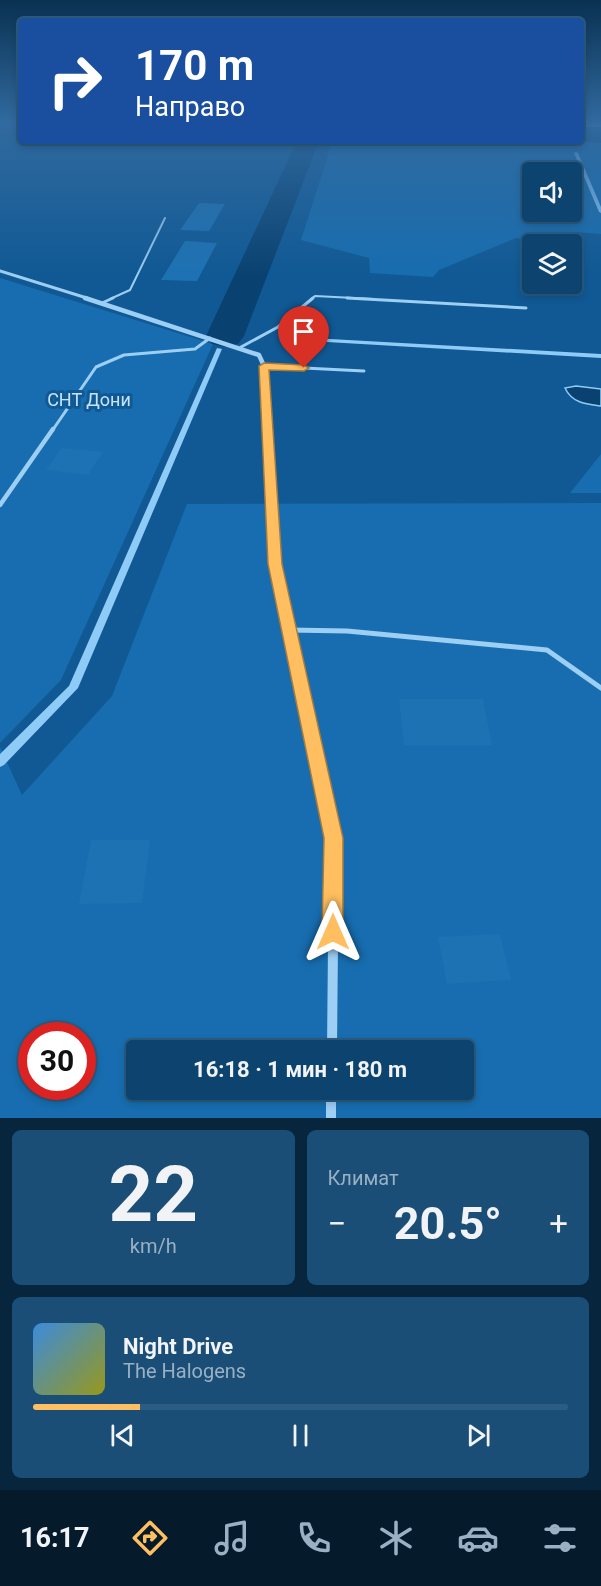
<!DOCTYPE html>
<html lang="ru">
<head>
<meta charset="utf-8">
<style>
	body { margin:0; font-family:Roboto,sans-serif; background:#1a4e77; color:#f1f3f6; height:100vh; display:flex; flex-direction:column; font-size:22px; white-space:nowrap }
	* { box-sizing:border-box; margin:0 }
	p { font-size:20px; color:#9ab0c3 }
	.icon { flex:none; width:33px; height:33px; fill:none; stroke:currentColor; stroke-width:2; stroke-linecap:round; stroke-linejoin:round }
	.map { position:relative; height:1118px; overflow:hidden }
	.side { display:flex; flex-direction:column; gap:12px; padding:12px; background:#07253d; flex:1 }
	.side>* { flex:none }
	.hud { position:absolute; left:18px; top:18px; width:566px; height:126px; border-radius:6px; box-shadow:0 3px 9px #0003,0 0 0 2px #2c5c82; background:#1a4fa0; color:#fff; overflow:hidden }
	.controls { position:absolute; left:522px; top:162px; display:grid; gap:12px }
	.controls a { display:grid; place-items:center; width:60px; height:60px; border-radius:6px; background:#0c436f; box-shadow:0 3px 9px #0003,0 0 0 2px #2c5c82; font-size:30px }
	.speed { position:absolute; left:18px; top:1022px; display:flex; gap:12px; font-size:30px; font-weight:700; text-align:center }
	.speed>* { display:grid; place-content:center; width:78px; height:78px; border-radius:50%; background:#0c436f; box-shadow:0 3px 9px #0003,0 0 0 2px #2c5c82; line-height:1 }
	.speed .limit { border:9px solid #d22; background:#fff; color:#111 }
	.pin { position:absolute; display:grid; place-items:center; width:51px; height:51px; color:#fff; margin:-62px -26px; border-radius:50% 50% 50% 0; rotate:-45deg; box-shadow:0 0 6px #0007 }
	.pin .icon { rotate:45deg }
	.me { position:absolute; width:66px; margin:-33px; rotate:0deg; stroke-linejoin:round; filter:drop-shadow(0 0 4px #0008) }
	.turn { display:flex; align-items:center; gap:21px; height:126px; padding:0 18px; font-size:27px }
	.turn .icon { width:78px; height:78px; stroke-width:2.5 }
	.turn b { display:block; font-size:42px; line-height:51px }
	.big { font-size:45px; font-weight:700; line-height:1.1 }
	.side .widget { flex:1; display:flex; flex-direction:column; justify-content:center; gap:9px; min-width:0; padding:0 21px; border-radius:9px; background:#1a4e77 }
	.side .dial { align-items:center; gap:0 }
	.dial b { font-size:78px; line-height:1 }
	.song { display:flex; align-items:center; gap:18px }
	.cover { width:72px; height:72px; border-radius:9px; background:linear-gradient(135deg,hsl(210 70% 55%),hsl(60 70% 35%)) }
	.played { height:6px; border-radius:3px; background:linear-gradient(90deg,#ffbf60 20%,#2c5c82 20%) }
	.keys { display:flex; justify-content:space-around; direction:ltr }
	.heat { display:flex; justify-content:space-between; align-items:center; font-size:33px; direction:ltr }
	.side .tiles { flex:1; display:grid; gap:12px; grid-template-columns:1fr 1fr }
	.widget:last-child { grid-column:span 2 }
	.trip { position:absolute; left:126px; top:1040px; width:348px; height:60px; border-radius:6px; background:#0c436f; box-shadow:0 3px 9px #0003,0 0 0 2px #2c5c82; font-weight:700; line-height:60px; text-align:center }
	.menu { display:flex; height:96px; justify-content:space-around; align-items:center; background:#051b2c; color:#9ab0c3 }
	.menu .icon { width:42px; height:42px }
	.menu .selected { color:#ffbf60 }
	.menu b { font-size:27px; color:#f1f3f6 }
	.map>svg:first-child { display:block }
</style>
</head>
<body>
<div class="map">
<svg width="601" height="1118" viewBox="0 0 601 1118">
	<rect width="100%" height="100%" fill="#105994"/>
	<!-- green -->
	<path fill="#176daf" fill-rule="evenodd" d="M601,140V234L577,232L571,242L516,238L439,270L433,277L370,273L369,258L301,240L331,146L356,141ZM532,172H572V212H532Z
		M0,278L213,344L61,680L0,743Z
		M601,454V493H570Z
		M601,503V1118H0V747L22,795L112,696L187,504ZM32,1035H82V1086H32ZM136,1050H464V1089H136Z"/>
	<!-- water -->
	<path fill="#094170" stroke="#8fcbf7" stroke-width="1.5" d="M576,386L601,389V406C586,404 572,403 565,388Z"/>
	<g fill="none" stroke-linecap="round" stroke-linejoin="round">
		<!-- stream -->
		<path fill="#8fcbf7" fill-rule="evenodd" d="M576,152L578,153L601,207V213L599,212L574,153Z
			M312,338L601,354V358L310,341L309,340Z
			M217,348L222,349L78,688L4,765L0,767V754L69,686Z"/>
		<!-- river -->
		<path fill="#094170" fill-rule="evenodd" d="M580,130L601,131V143L574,141H580Z
			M297,141H319L244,336L238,344L225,347L212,344L206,336Z"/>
	</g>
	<!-- building -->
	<path fill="#1d72b4" d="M199,203L225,204L209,231L180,230Z
		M185,241L217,243L197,281L161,280Z
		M62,448L103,452L88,475L46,470Z
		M399,699H483L492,745H404Z
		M91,840H150L142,903L79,904Z
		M500,934L511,980L447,984L438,937Z"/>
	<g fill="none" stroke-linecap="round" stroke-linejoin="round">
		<!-- lane-far3 -->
		<path stroke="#9dcef4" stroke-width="2" d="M110,299L130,290L165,218
			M311,299L315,296L374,299"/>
		<!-- lane-far2 -->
		<path stroke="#9dcef4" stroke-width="3" d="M347,298L526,308
			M102,303L113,298
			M241,347L278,327L313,298
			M264,366L364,371
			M52,431L96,367L124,355L195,349L210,338"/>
		<!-- lane-far1 -->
		<path stroke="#9dcef4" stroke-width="4.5" d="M0,505L53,429"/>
		<!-- lane -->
		<path stroke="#9dcef4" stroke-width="5" d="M289,630L347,631L547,650L601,688"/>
		<!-- street-far4 -->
		<path stroke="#9dcef4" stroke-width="3" d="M0,271L90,299"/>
		<!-- street-far3 -->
		<path stroke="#9dcef4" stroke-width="4.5" d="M85,298L259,355L264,366L268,431"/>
		<!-- street-far2 -->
		<path stroke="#9dcef4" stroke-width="5" d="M268,429L275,564L283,602"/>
		<!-- street-far1 -->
		<path stroke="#9dcef4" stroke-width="8" d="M283,601L331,826"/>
		<!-- street -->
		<path stroke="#9dcef4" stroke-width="10" d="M331,825L334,838L332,1050
			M331,1089V1118"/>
		<!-- primary -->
		<path fill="#eaf5ff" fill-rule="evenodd" d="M580,123H601V127H580Z"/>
	</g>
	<!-- sky -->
	<linearGradient id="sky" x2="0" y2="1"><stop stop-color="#093151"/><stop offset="0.44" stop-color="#316a9f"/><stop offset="1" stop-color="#316a9f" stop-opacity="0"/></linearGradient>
	<rect width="601" height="277" fill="url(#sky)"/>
	<!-- route -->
	<path fill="#ffbf60" stroke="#a67c3e" stroke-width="1.5" d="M264,363L304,365L309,368L304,371L269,370L282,564L343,838V932L340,940L333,943L325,940L322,932L324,838L268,564L259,366Z"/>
	<g text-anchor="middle" stroke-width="6" stroke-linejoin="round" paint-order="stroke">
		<!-- far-park labels -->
		<g font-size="18" fill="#c5e5fe" stroke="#105994">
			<text x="89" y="406">СНТ Дони</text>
		</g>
	</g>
</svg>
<div class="controls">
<a><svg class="icon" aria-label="sound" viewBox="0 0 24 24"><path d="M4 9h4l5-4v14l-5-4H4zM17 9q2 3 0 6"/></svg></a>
<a><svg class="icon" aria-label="layers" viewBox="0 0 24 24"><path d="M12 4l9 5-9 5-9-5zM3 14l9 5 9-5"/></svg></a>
</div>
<div class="speed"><div class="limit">30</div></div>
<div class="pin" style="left:304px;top:368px;background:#d93025"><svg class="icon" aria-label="arrive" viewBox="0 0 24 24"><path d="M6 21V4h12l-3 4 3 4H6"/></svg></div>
<svg class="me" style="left:333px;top:932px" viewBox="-20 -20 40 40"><path d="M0-17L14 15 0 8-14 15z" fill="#ffbf60" stroke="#fff" stroke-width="4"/></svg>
<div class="trip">16:18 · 1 мин · 180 m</div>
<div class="hud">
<div class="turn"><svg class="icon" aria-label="right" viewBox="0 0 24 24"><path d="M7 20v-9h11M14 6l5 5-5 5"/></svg><div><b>170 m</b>Направо</div></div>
</div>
</div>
<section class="side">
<div class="tiles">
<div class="widget dial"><b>22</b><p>km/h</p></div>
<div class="widget"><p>Климат</p>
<div class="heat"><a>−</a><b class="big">20.5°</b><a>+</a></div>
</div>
<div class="widget">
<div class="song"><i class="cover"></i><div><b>Night Drive</b><p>The Halogens</p></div></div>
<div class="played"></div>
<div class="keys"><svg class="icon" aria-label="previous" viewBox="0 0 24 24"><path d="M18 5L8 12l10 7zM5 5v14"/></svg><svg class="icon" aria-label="pause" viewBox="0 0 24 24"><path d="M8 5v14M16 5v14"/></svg><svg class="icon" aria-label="next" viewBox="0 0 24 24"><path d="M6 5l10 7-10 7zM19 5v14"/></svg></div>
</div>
</div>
</section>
<nav class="menu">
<b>16:17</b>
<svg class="icon selected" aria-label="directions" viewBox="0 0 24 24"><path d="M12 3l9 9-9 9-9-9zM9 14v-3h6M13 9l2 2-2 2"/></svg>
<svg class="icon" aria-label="music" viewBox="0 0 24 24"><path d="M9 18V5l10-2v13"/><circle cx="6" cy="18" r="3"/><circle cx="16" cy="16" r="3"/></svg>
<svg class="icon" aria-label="phone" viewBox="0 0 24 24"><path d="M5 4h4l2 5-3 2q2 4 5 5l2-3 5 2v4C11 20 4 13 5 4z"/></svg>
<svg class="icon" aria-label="climate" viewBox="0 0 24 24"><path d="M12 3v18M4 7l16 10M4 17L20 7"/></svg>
<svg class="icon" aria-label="car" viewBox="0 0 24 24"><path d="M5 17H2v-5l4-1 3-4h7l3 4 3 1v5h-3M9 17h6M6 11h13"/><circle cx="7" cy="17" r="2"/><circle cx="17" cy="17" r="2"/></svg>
<svg class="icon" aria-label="filters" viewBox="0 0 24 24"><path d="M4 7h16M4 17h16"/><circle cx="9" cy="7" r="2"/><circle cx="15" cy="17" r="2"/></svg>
</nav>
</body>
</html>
